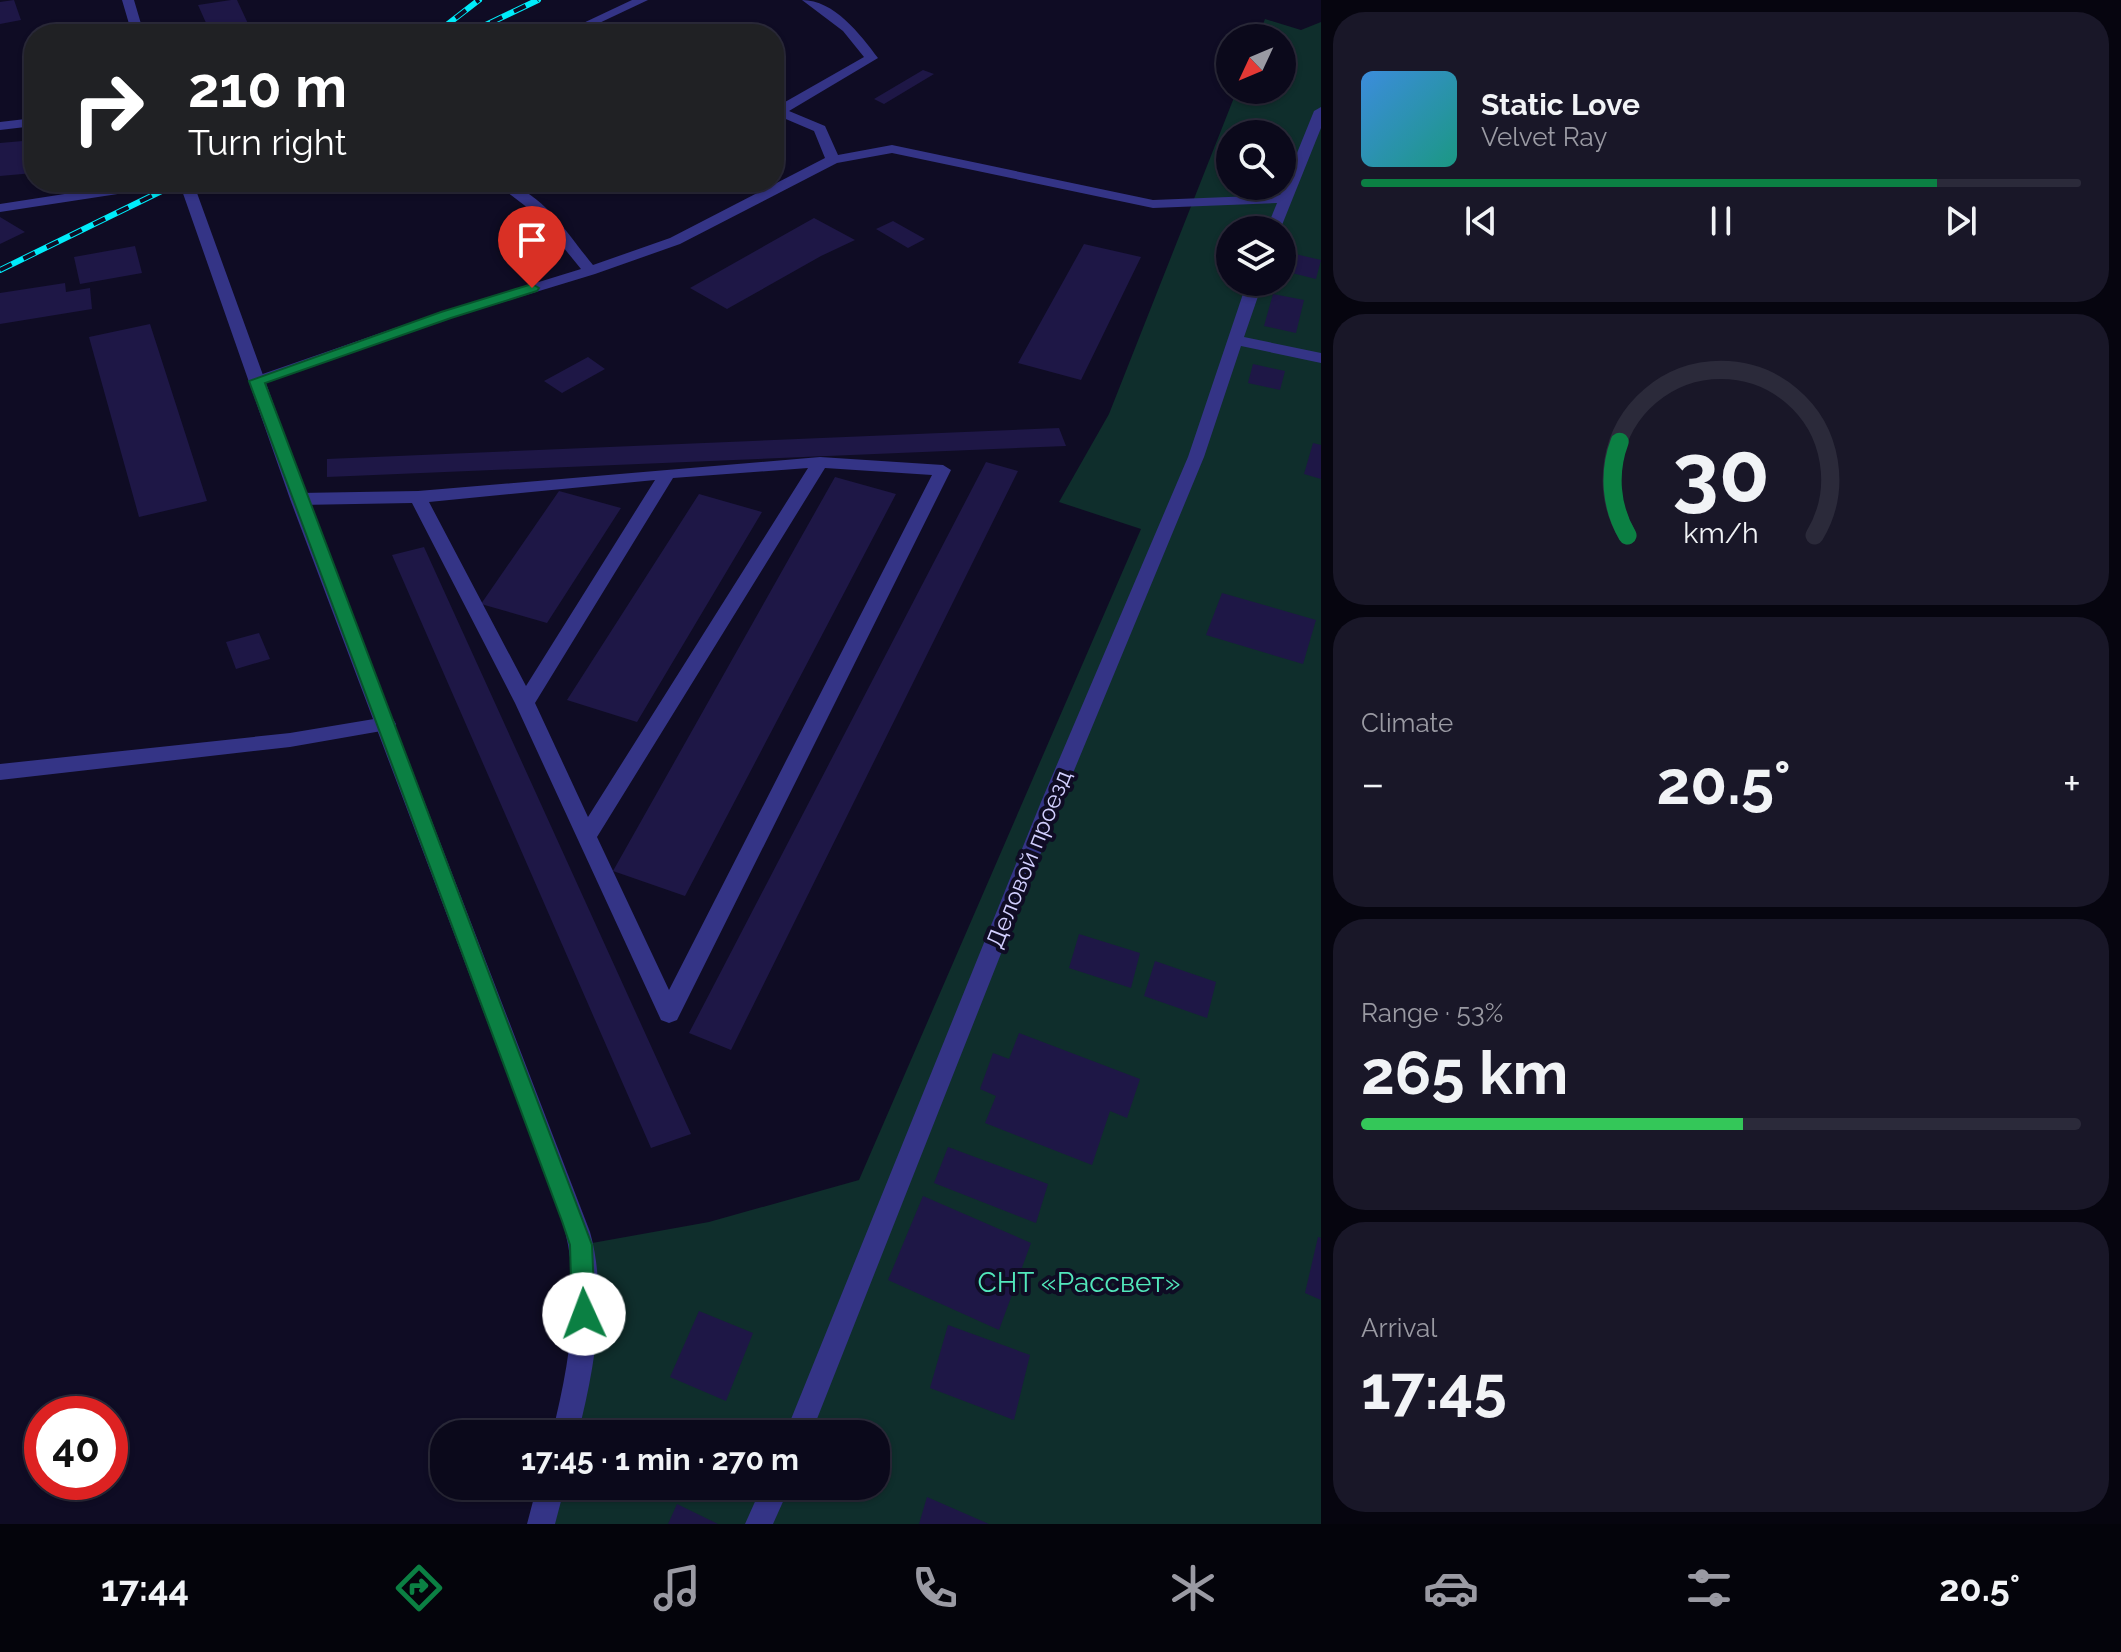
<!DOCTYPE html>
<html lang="en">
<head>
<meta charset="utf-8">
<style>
	body { margin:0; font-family:Raleway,sans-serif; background:#191728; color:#f1f3f6; height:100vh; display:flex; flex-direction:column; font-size:30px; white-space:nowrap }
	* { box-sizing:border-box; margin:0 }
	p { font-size:26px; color:#9a9aa3 }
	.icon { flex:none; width:44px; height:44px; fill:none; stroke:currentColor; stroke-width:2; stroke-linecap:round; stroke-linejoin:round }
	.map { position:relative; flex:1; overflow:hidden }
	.drawer { display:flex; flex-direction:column; gap:12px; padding:12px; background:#06050f; width:800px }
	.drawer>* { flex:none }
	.hud { position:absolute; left:24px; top:24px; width:760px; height:168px; border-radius:32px; box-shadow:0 2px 6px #0004,0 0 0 2px #2b2a3a; background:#202124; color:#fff; overflow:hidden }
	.needle { width:52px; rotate:226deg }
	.buttons { position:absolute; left:1216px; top:24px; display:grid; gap:16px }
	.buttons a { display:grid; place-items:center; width:80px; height:80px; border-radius:50%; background:#0b091b; box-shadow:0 2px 6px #0004,0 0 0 2px #2b2a3a; font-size:40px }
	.speed { position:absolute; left:24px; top:1396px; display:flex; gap:16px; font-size:40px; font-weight:700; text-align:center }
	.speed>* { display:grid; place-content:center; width:104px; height:104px; border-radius:50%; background:#0b091b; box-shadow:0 2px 6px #0004,0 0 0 2px #2b2a3a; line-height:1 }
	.speed .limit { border:12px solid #d22; background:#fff; color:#111 }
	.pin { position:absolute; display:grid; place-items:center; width:68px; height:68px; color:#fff; margin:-82px -34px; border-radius:50% 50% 50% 0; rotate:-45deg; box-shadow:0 0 8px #0007 }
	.pin .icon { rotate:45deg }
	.me { position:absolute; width:88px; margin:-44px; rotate:358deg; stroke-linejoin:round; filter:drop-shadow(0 0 6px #0008) }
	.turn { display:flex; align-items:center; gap:28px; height:168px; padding:0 32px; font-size:36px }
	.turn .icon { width:104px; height:104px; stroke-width:2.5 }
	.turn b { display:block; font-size:56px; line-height:68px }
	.big { font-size:60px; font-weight:700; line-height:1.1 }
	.drawer .widget { flex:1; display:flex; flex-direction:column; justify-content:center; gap:12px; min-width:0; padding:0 28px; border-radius:32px; background:#191728 }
	.drawer .dial { align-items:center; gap:0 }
	.dial svg { height:208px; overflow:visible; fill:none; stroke:#2b2a3a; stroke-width:7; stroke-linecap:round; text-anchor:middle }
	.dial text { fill:#f1f3f6; stroke:none }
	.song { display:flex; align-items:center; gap:24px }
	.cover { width:96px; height:96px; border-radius:12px; background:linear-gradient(135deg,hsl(210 70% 55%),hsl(170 70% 35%)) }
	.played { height:8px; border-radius:4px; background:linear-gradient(90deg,#0b8043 80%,#2b2a3a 80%) }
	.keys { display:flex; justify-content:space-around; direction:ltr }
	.heat { display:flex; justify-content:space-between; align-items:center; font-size:44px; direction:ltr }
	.charge { height:12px; border-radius:6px; background:linear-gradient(90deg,#34c759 53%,#2b2a3a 0) }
	.trip { position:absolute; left:430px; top:1420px; width:460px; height:80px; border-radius:32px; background:#0b091b; box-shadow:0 2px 6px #0004,0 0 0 2px #2b2a3a; font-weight:700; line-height:80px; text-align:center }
	.dock { display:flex; height:128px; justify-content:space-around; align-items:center; background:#04040b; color:#9a9aa3 }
	.dock .icon { width:56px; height:56px }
	.dock .current { color:#0b8043 }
	.dock b { font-size:36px; color:#f1f3f6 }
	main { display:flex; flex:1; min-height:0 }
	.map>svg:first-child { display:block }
</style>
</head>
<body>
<main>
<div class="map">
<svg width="1321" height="1524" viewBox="0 0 1321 1524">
	<rect width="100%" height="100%" fill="#0f0c24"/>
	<!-- green -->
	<path fill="#0f2e2c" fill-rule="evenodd" d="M1265,19L1301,30L1321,22V1524H541L551,1486H876V1434H565L581,1245L709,1222L859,1180L1141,529L1059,502L1109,414L1237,90H1282V38H1258ZM1230,134H1282V186H1230ZM1230,230H1282V282H1230Z"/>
	<!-- building -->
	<path fill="#1e1746" d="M14,0L21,20L0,24V2Z
		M231,0H237L251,30L211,34L198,5Z
		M923,70L934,74L884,104L874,99Z
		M34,140V173L0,176V143Z
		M0,217L25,232L0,244Z
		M814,218L855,240L821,256L727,309L690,288Z
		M893,221L925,239L908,248L876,229Z
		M1084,244L1141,257L1081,380L1018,363Z
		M135,246L142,273L80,284L74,257Z
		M1295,254L1321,260L1316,279L1288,272Z
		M65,283L66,292L90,288L92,309L0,324V293Z
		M1273,294L1304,300L1296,333L1264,326Z
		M150,324L207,501L139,517L89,337Z
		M588,357L605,369L562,393L544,381Z
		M1253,364L1285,371L1280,390L1248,383Z
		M1059,428L1066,446L327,477V459Z
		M1313,443L1321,445V479L1304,474Z
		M986,462L1018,471L731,1050L689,1033Z
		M835,477L896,494L685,896L613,871Z
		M559,491L621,508L547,623L481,604Z
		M699,494L762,512L637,722L567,700Z
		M424,547L691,1134L651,1148L392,555Z
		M1222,593L1316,620L1303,664L1206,635Z
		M259,633L270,659L236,669L226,642Z
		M1079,934L1140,953L1131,988L1069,968Z
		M1155,961L1216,982L1207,1018L1144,996Z
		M1019,1033L1140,1079L1127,1118L1110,1111L1092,1165L985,1123L996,1096L980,1089L993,1053L1009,1059Z
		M948,1147L1048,1184L1036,1223L934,1183Z
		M923,1196L1031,1243L999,1330L888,1280Z
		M1318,1237L1321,1238V1300L1305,1293Z
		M699,1311L753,1333L726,1401L670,1377Z
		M948,1325L1030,1355L1014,1420L930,1388Z
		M927,1497L989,1524H919Z
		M677,1504L718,1524H668Z"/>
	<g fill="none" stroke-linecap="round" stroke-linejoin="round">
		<!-- service -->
		<path fill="#343486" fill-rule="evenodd" d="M632,0H648L595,25L610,34H594L579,25Z
			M802,0C834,0 860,34 878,58L789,111L825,126L838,155L892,145L1153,200L1280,195L1314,111L1321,107V128L1280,230H1266L1277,203L1153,208L892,153L837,163L680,244L595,274L451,318L263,384H251V378L441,312L581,269L537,215L494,182C537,182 568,235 593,265L670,238L825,158L814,131L774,114V105L778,106L864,57L843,31Z
			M34,118V126L0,130V122Z
			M142,182H177L170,186L0,212V204Z
			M1247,282H1263L1244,337L1321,353V363L1241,346L1204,457L1061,802L811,1434H785L1041,802L1188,457Z
			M820,457L943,465L951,470L677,1020L669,1023L661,1020L515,703L412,503L299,505L290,499L299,493L418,491ZM808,468L588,817L535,703L673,478ZM825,468L932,475L669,990L597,837ZM655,480L526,686L429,502Z
			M386,717L393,719L396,724L393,729L290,747L0,780V764L290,733Z
			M762,1486H790L773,1524H745Z"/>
		<!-- tertiary -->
		<path fill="#343486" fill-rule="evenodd" d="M122,0H134L144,34H132Z
			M179,182H193L308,499L590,1232C608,1296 594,1371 578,1434H552C569,1366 583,1289 562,1220L290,499Z
			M537,1486H565L555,1524H527Z"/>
		<!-- rail casing -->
		<g stroke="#00ecfa" stroke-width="6">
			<path id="rail" d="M435,34L479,0
				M467,34L538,0
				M0,270L180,182"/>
		</g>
		<!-- rail -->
		<use href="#rail" stroke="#0f0c24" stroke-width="4" stroke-dasharray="13" stroke-linecap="butt"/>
	</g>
	<!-- route -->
	<path fill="#0b8043" stroke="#07532c" stroke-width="2" d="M532,284L539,288L537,291L451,318L265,383L592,1245L595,1314L592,1322L584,1326L575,1322L572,1314L570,1245L562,1221L249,381L441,312Z"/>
	<g text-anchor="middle" stroke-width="8" stroke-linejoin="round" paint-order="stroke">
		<!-- street labels -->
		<g font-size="24" fill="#d2cfff" stroke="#0f0c24">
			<text transform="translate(1029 859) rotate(-68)" y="8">Деловой проезд</text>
		</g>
		<!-- near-park labels -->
		<g font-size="28" fill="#52e8bc" stroke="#0f0c24">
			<text x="1079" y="1292">СНТ «Рассвет»</text>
		</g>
	</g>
</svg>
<div class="buttons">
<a><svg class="needle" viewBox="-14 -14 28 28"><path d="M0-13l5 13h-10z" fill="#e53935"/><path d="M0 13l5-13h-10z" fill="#9a9aa3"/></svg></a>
<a><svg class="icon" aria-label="search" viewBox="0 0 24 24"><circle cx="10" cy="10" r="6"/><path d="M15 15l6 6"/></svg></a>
<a><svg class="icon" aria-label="layers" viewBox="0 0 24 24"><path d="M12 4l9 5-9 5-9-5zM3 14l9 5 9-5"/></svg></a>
</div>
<div class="speed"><div class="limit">40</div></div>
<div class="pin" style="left:532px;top:288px;background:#d93025"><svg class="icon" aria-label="arrive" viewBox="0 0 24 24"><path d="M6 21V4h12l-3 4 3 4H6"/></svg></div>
<svg class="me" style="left:584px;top:1314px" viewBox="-20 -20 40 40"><circle r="19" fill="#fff"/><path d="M0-13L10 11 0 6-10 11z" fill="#0b8043"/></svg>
<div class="trip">17:45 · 1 min · 270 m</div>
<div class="hud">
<div class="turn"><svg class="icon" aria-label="right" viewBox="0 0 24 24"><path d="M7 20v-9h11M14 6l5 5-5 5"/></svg><div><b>210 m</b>Turn right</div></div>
</div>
</div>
<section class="drawer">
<div class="widget">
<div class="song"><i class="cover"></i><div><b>Static Love</b><p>Velvet Ray</p></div></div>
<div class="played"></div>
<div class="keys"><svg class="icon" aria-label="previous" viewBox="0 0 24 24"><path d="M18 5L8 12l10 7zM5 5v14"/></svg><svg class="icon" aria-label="pause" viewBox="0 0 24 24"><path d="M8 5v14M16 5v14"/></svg><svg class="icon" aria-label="next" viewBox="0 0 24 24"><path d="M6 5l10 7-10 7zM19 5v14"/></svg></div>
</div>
<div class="widget dial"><svg viewBox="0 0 100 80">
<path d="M14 69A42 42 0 1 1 86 69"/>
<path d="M14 69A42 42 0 0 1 11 33" stroke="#0b8043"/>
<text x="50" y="56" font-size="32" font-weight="700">30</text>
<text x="50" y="72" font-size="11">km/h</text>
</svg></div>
<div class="widget"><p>Climate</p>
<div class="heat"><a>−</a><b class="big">20.5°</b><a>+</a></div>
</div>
<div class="widget"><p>Range · 53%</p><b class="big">265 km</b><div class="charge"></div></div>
<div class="widget"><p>Arrival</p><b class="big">17:45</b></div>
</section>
</main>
<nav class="dock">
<b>17:44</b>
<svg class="icon current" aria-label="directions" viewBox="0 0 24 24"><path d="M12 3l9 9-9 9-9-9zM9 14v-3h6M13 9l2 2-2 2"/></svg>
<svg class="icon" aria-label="music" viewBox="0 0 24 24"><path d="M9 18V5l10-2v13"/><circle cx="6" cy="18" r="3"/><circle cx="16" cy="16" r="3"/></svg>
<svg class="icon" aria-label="phone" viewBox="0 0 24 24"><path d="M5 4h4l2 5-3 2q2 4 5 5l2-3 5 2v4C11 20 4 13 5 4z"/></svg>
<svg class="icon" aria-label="climate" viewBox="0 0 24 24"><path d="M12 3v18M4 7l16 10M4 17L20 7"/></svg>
<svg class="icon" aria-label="car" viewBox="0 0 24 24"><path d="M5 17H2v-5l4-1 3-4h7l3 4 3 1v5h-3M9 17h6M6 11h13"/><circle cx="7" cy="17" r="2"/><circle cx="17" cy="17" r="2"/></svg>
<svg class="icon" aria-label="filters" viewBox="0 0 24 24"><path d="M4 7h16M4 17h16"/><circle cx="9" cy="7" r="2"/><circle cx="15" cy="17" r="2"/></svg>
<b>20.5°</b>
</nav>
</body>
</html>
